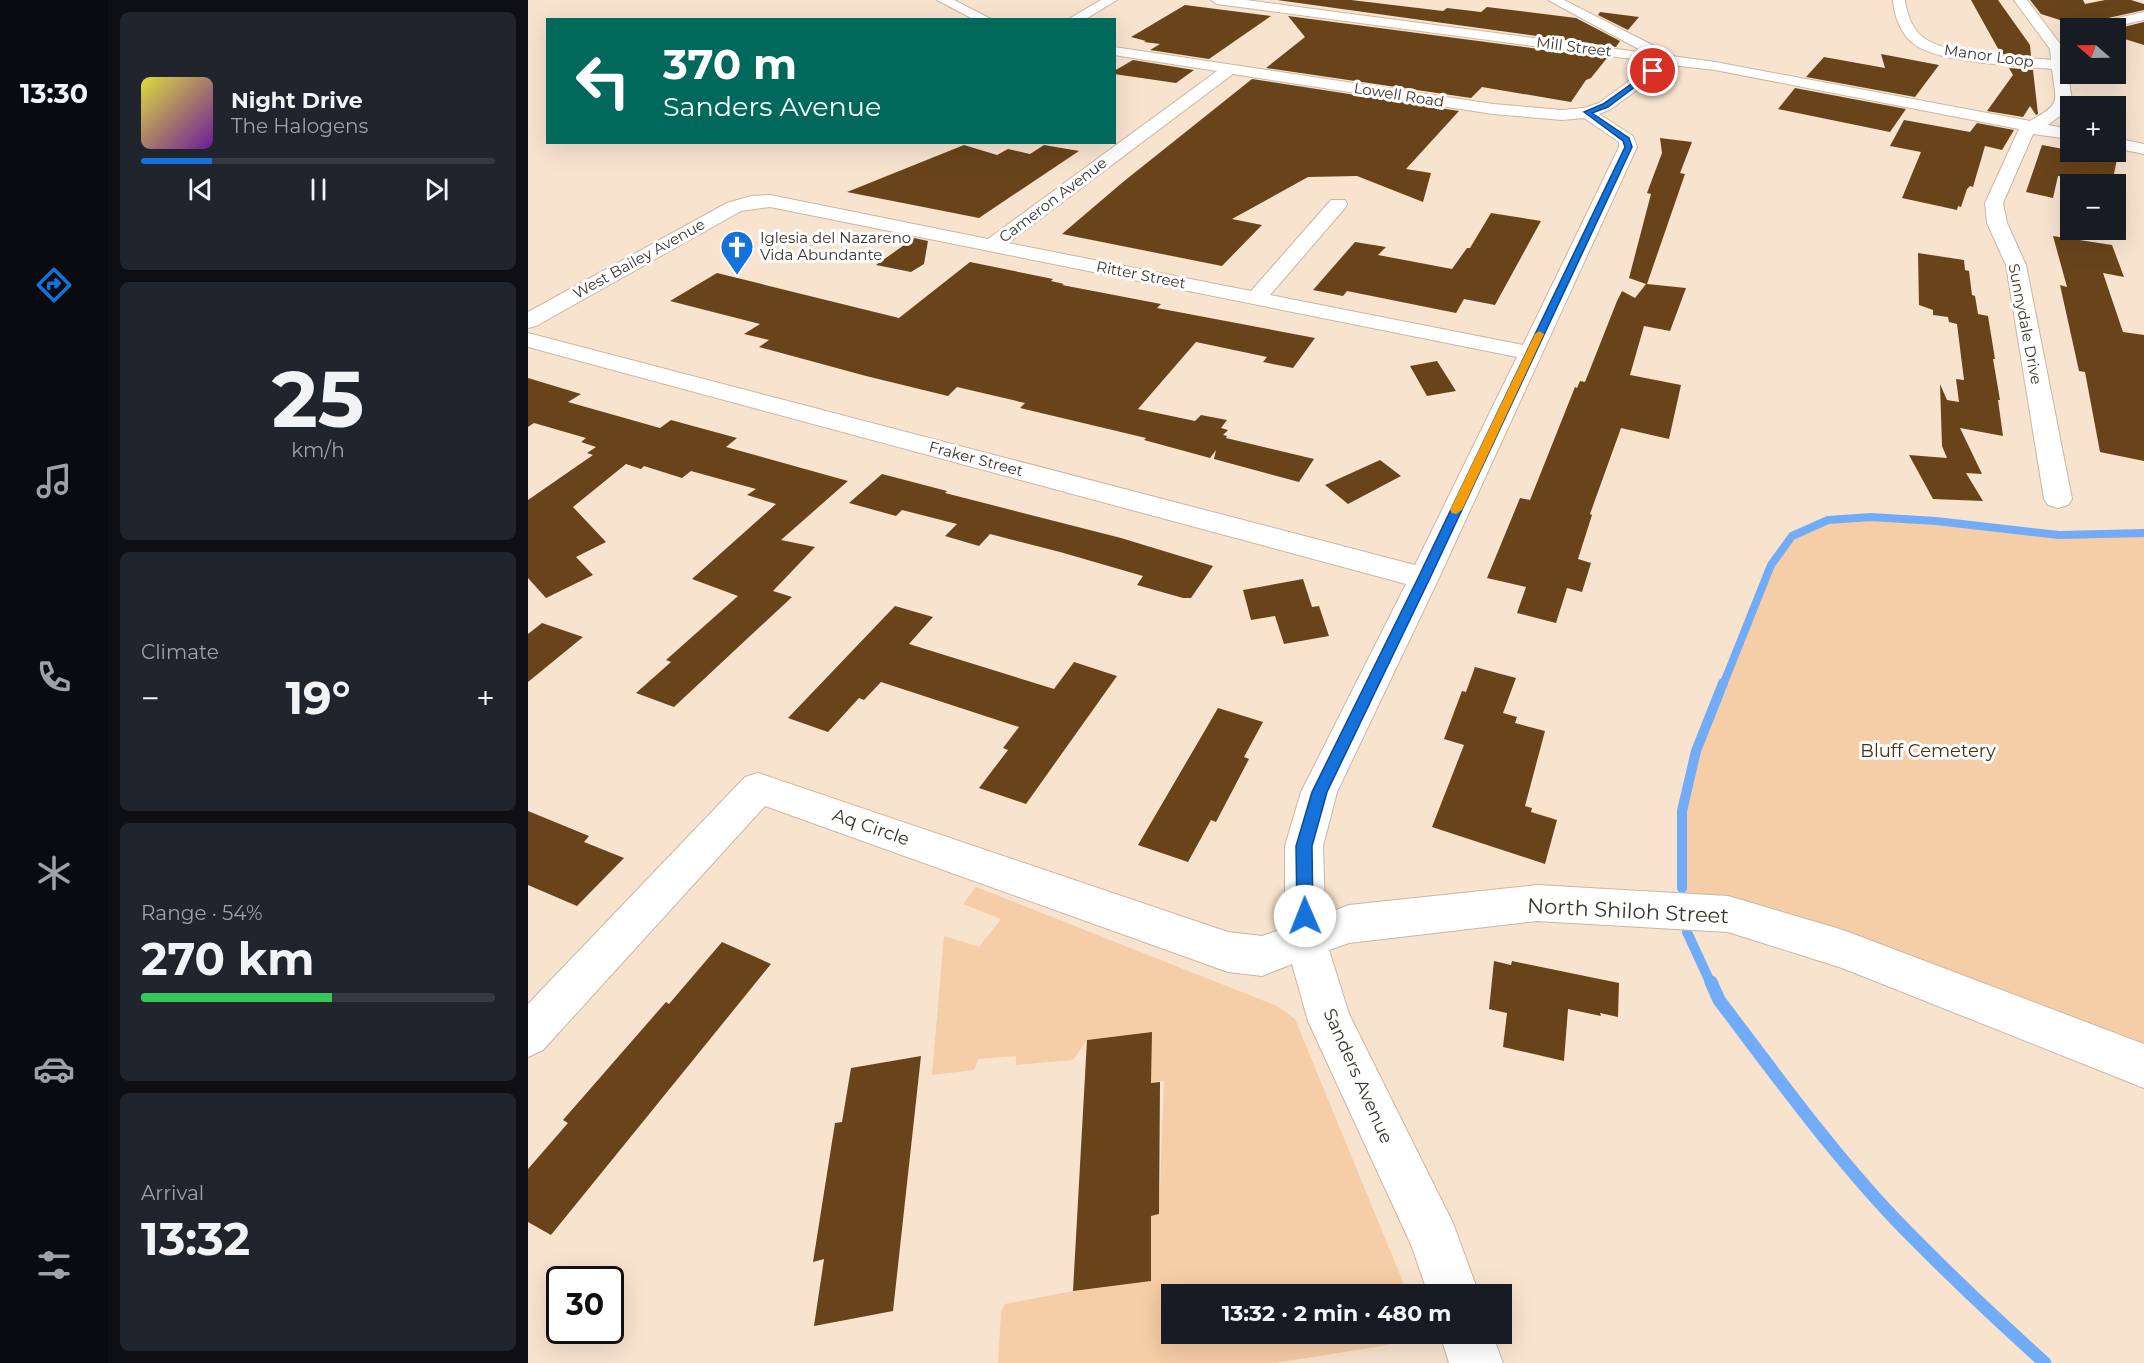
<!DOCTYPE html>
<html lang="en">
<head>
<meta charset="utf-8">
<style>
	body { margin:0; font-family:Montserrat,sans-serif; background:#20242c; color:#f1f3f6; height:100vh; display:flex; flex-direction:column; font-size:22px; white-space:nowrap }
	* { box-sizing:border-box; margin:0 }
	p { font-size:20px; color:#9ea1a6 }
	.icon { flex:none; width:33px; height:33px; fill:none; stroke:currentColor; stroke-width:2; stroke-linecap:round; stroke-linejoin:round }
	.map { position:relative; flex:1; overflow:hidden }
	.drawer { display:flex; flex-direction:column; gap:12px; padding:12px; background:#0d0f14; width:420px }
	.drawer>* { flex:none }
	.top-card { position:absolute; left:18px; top:18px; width:570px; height:126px; border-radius:0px; box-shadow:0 6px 24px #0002; background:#00695c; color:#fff; overflow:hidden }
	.needle { width:39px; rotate:290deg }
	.fabs { position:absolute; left:1532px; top:18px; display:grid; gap:12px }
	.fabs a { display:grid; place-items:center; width:66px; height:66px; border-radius:0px; background:#171b24; box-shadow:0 6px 24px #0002; font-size:30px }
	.speed { position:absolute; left:18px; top:1266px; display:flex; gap:12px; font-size:30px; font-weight:700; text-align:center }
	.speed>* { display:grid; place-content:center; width:78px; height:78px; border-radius:50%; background:#171b24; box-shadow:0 6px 24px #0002; line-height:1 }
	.speed .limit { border:3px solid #111; border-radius:9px; background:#fff; color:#111 }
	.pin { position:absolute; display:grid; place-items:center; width:51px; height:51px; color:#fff; margin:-26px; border:3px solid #fff; border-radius:50%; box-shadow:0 2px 6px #0007 }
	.me { position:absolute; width:66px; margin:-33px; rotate:359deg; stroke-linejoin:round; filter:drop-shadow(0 0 4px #0008) }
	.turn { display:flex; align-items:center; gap:21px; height:126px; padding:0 18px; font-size:27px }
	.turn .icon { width:78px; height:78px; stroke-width:2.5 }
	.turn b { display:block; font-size:42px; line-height:51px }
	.big { font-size:45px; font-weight:700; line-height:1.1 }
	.drawer .tile { flex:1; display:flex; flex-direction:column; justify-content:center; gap:9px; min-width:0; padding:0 21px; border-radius:9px; background:#20242c }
	.drawer .dial { align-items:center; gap:0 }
	.dial b { font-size:78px; line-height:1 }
	.song { display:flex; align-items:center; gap:18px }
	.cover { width:72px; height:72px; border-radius:9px; background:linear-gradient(135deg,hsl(60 70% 55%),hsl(280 70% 35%)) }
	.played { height:6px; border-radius:3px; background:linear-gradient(90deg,#1572db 20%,#363941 20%) }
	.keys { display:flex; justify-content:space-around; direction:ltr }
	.heat { display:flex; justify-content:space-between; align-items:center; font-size:33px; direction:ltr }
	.charge { height:9px; border-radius:4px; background:linear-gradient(90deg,#34c759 54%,#363941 0) }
	.trip { position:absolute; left:633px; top:1284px; width:351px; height:60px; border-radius:0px; background:#171b24; box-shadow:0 6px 24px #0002; font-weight:700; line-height:60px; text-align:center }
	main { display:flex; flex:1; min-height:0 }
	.dock { display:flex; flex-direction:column; width:108px; justify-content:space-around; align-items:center; background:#090b0e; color:#9ea1a6 }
	.dock .icon { width:42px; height:42px }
	.dock .selected { color:#1572db }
	.dock b { font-size:27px; color:#f1f3f6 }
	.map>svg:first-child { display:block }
</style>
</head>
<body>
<main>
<nav class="dock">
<b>13:30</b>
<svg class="icon selected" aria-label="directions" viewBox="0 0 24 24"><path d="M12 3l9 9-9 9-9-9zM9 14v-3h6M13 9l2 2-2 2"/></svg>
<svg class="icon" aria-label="music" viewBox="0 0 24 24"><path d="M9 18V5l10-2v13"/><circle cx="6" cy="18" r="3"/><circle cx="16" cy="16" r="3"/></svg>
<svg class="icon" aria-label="phone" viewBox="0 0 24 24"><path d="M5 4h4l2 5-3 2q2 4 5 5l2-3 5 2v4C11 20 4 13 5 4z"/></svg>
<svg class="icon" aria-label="climate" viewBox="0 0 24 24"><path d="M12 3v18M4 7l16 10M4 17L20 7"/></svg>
<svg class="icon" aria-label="car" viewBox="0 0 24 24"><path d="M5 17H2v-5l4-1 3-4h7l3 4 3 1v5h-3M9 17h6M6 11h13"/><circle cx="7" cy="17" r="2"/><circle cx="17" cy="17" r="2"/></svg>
<svg class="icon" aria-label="filters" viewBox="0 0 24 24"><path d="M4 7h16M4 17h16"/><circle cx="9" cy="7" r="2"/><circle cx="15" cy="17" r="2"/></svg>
</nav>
<section class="drawer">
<div class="tile">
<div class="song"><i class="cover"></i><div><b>Night Drive</b><p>The Halogens</p></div></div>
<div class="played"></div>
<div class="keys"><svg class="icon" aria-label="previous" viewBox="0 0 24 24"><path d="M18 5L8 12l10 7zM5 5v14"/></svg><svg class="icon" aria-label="pause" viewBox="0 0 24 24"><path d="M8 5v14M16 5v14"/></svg><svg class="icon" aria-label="next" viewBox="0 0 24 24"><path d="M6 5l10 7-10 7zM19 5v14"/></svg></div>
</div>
<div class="tile dial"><b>25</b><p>km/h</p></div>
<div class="tile"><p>Climate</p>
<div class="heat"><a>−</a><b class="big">19°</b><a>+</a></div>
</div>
<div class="tile"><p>Range · 54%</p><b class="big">270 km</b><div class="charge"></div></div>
<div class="tile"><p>Arrival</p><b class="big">13:32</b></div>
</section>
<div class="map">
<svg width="1616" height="1363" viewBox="0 0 1616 1363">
	<rect width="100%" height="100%" fill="#f8e3cf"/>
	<!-- green -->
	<path fill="#f5cda6" d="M1343,517C1433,523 1526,542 1616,533V1066L1157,911L1154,888V811L1168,751L1243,565L1264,536L1300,520Z
		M448,887L749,1006L767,1019L880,1294H644V1334H871L861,1345L747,1363H470L473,1312L477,1304L545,1291L623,1281V1216L631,1214L636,1081L623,1083V1032L559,1040L545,1060L488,1065V1056L450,1059L446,1070L404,1075L416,936L451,947L473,919L435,904Z"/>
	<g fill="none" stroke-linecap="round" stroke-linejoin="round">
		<!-- stream-far2 -->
		<path stroke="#72abf8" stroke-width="8" d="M1195,685L1243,565L1264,536L1300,520L1343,517L1408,521L1531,535L1616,533"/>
		<!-- stream-far1 -->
		<path stroke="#72abf8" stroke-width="10" d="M1154,888V811L1168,751L1195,683
			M1159,932L1183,984"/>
		<!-- stream -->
		<path stroke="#72abf8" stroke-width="13" d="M1183,982L1191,1000C1247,1074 1302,1150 1365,1217C1414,1268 1465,1316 1517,1363"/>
	</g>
	<!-- building -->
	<path fill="#69441b" d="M749,0H823L915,11L919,8L953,12L959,7L1048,18L1092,41L1088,47Z
		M1443,0H1470L1502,45L1503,56L1473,54Z
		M1502,0H1555L1557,4L1577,0H1603L1616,4V10L1558,23L1554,27L1513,14Z
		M657,5L743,16L681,59L622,50L632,44L616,42L618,41L603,37Z
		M1072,12L1111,17L1100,30L1070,15Z
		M760,16L1079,58L1063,78L1058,80L1043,102L954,87L943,98L738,68L777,37Z
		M1616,22V45L1587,36V29Z
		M1353,54L1411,65L1387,97L1278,77L1296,57L1357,68Z
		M605,60L666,70L648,83L586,74V71Z
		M1481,68L1505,70L1510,114L1508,115L1502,106L1495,117L1459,111L1485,75Z
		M724,79L931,111L878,169L903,173L895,202L829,176L780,177L704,219L734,225L694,266L534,234L595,182Z
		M1267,88L1378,109L1362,132L1250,109Z
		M1376,120L1442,132L1449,123L1486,130L1474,150L1457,146L1445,187L1442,186L1439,189L1433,207L1430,206L1429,210L1374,198L1393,152L1362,146Z
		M1132,138L1164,142L1152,173L1157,174L1119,284L1158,288L1142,331L1116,326L1102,375L1153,385L1141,439L1093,428L1062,514L1064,515L1050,559L1063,563L1054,592L1039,588L1028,623L989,613L998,587L959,578L992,498L1002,500L1047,387L1049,388L1052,381L1057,382L1089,301L1094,291L1107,298L1118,284L1101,278L1123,194L1119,193L1134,153Z
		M436,145L469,155L480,149L502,154L516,145L551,151L451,218L319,192Z
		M1514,145L1589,159L1584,184L1530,176L1525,198L1498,192Z
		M963,213L1013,221L967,305L936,299L928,313L819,291L815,296L785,290L827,242L858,247L850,255L924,269L939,248H942Z
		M1525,236L1584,245L1596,277L1575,273L1595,332L1616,335V461L1572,452L1557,372L1551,371L1532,285L1539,287Z
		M386,238L400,241L396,264L383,272L348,265Z
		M1390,253L1436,260L1437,270L1441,271L1444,295L1447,296L1450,314L1460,316L1467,359H1465L1472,400H1470L1475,436L1432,428L1454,474L1438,473L1455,501L1405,499L1381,455L1419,458L1414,446L1412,384L1419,400L1431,402L1428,379L1436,380L1429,324L1421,322L1420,317L1405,315V310L1391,305Z
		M442,262L525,279L523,281L536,284L534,285L633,304L629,308L787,338L765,368L735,362L739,357L668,342L610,409L667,421L673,415L699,420L693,428L700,430L695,435L699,436L698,438L786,459L771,482L686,459L688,450L682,458L616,440L618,438L492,408L497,403L429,387L420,396L338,376L231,347L241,340L216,334L232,324L142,301L189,273L371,318Z
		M909,361L928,391L899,396L882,366Z
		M0,378L53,394L40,402L132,428L143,420L209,438L198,447L320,481L253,540L287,547L245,591L264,597L146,707L108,693L143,662L138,660L210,596L164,579L248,504L219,495L228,489L163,471L154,478L116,466L113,469L98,464L45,507L78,542L48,557L65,575L18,598L0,578V500L65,455L59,453L68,447L53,442L58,438L6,423L0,427Z
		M852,460L873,476L820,504L797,485Z
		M354,474L419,491L417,493L593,538L685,566L663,598H655L609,585L615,576L532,552L462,534L451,546L417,536L429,524L374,510L368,516L321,503Z
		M775,579L784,607L791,606L801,636L756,644L747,616L723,620L715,590Z
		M367,606L405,617L381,644L526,689L546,662L589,676L498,804L451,788L480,750L475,748L491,727L353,682L336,700L331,698L300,732L260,718Z
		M14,623L55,637L0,682V634Z
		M947,667L988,678L975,713L989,717L987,723L1017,731L997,806L1004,808L1003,812L1029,820L1017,864L904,827L936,745L916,739L934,691L938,692Z
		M690,708L735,722L716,757L721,759L688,822L683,820L660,862L610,845Z
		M0,811L61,836L56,842L96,858L49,906L0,885Z
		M194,942L243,964L23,1235L0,1222V1169L40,1123L35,1120L138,1002L141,1004Z
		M966,961L983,965L984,961L1091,983L1090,1017L1072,1013L1073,1016L1040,1009L1036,1061L975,1047L979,1013L961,1009Z
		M624,1032L623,1083L632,1082L631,1214L623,1216V1281L545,1291L559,1040Z
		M393,1056L365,1311L286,1326L296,1259L285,1262L307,1123L314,1122L323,1068Z"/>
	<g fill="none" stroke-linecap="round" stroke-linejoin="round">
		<!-- street casing -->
		<g stroke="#cab6a3" stroke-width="2">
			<path id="street" d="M409,0H426L465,20H447Z
				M573,0H589L556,20H539Z
				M683,0H718L1118,53L1020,0H1036L1126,46L1128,49L1122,53L1187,62L1502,121C1534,103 1528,103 1524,69C1489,65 1416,64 1387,45C1373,35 1366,16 1365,0H1377C1379,15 1385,32 1399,40C1428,57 1489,56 1523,60L1522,49L1486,0H1499L1536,49L1544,100L1540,110L1520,125L1542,129V139L1505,134L1475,203L1479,223L1498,265L1544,499L1540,505L1530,508L1520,505L1516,499L1478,265L1459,223L1457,203L1491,129L1187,70L1143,65L1083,109L1071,114L1105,136L1109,147L911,578L809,792L795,846L797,914L821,905L1009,885L1200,896L1315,930L1616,1044V1088L1314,968L1200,932L1009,921L821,943L801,950L821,1014L925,1223L951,1294H900L884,1247L780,1021L764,964L734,976L700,972L237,806L15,1050L0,1057V1004L217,777L230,773L700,932L734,936L757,928V846L773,792L878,584L0,347V333L887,565L989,357L242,207L213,211L8,326L0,328V312L199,203L223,196L242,195L460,239L689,71L586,55V47L965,104L1034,110L1056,108L1071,103L1127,62L689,4ZM705,74L965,114L1034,120L1056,118L1091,142V147L995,345L742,295L817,208L819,204L817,200H803L723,291L480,243Z
				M1616,12V20L1579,28H1556L1558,25Z
				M1587,138L1616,144V154L1587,148Z
				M912,1334H964L975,1363H921Z"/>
		</g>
		<!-- street -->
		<use href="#street" fill="#fff" fill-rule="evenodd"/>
	</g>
	<!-- route -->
	<path fill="#1572db" stroke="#0e4a8e" stroke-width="1.5" d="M1123,70L1128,71L1080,107L1064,113L1101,138L1104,147L902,578L799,792L784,846L785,916L783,922L777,924L771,922L769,916L768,846L784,792L890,578L1097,147L1095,141L1056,112L1075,104Z"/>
	<!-- slow -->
	<path fill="#f59e0b" d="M1011,331L1016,334L934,510L928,514L924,513L922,510L1007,334Z"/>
	<!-- icons -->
	<defs>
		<g id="church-pin" transform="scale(1.725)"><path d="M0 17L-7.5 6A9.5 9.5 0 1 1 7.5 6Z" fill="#1572db" stroke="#fff"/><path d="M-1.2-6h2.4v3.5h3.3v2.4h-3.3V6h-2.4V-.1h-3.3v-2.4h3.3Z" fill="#fff"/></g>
	</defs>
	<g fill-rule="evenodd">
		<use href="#church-pin" x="209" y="247"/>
	</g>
	<g text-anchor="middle" stroke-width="6" stroke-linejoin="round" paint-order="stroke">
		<!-- far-street labels -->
		<g font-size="15" fill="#3b332c" stroke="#fff">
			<text transform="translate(1046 47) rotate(7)" y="5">Mill Street</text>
			<text transform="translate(1461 56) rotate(8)" y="5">Manor Loop</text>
			<text transform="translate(871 95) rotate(9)" y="5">Lowell Road</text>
			<text transform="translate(525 200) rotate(-37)" y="5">Cameron Avenue</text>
			<text transform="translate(111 259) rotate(-29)" y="5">West Bailey Avenue</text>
			<text transform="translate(613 275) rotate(11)" y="5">Ritter Street</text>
			<text transform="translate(1497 324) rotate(79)" y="5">Sunnydale Drive</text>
			<text transform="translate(448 459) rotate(15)" y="5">Fraker Street</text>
		</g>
		<!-- far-poi labels -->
		<g font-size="15" fill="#3b332c" stroke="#fff" text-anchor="start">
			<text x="232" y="243">Iglesia del Nazareno<tspan x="232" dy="17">Vida Abundante</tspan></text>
		</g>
		<!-- park labels -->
		<g font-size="18" fill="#4c2f0e" stroke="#fff">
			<text x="1400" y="757">Bluff Cemetery</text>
		</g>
		<!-- street labels -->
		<g font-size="18" fill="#3b332c" stroke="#fff">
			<text transform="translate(343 827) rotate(19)" y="6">Aq Circle</text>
			<text transform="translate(830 1076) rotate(66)" y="6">Sanders Avenue</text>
		</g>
		<!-- near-street labels -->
		<g font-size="21" fill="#3b332c" stroke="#fff">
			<text transform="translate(1100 911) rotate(3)" y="7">North Shiloh Street</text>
		</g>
	</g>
</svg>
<div class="fabs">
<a><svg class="needle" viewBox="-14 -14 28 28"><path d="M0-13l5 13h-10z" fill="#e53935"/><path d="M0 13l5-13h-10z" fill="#9ea1a6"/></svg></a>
<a>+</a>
<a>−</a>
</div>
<div class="speed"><div class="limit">30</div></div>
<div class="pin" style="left:1125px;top:71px;background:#d93025"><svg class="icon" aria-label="arrive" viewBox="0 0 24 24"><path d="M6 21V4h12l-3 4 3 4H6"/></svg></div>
<svg class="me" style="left:777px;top:916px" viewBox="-20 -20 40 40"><circle r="19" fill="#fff"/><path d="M0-13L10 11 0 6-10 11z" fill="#1572db"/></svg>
<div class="trip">13:32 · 2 min · 480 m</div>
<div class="top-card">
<div class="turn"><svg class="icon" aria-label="left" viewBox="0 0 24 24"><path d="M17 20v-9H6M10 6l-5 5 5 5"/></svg><div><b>370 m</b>Sanders Avenue</div></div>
</div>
</div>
</main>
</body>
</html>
